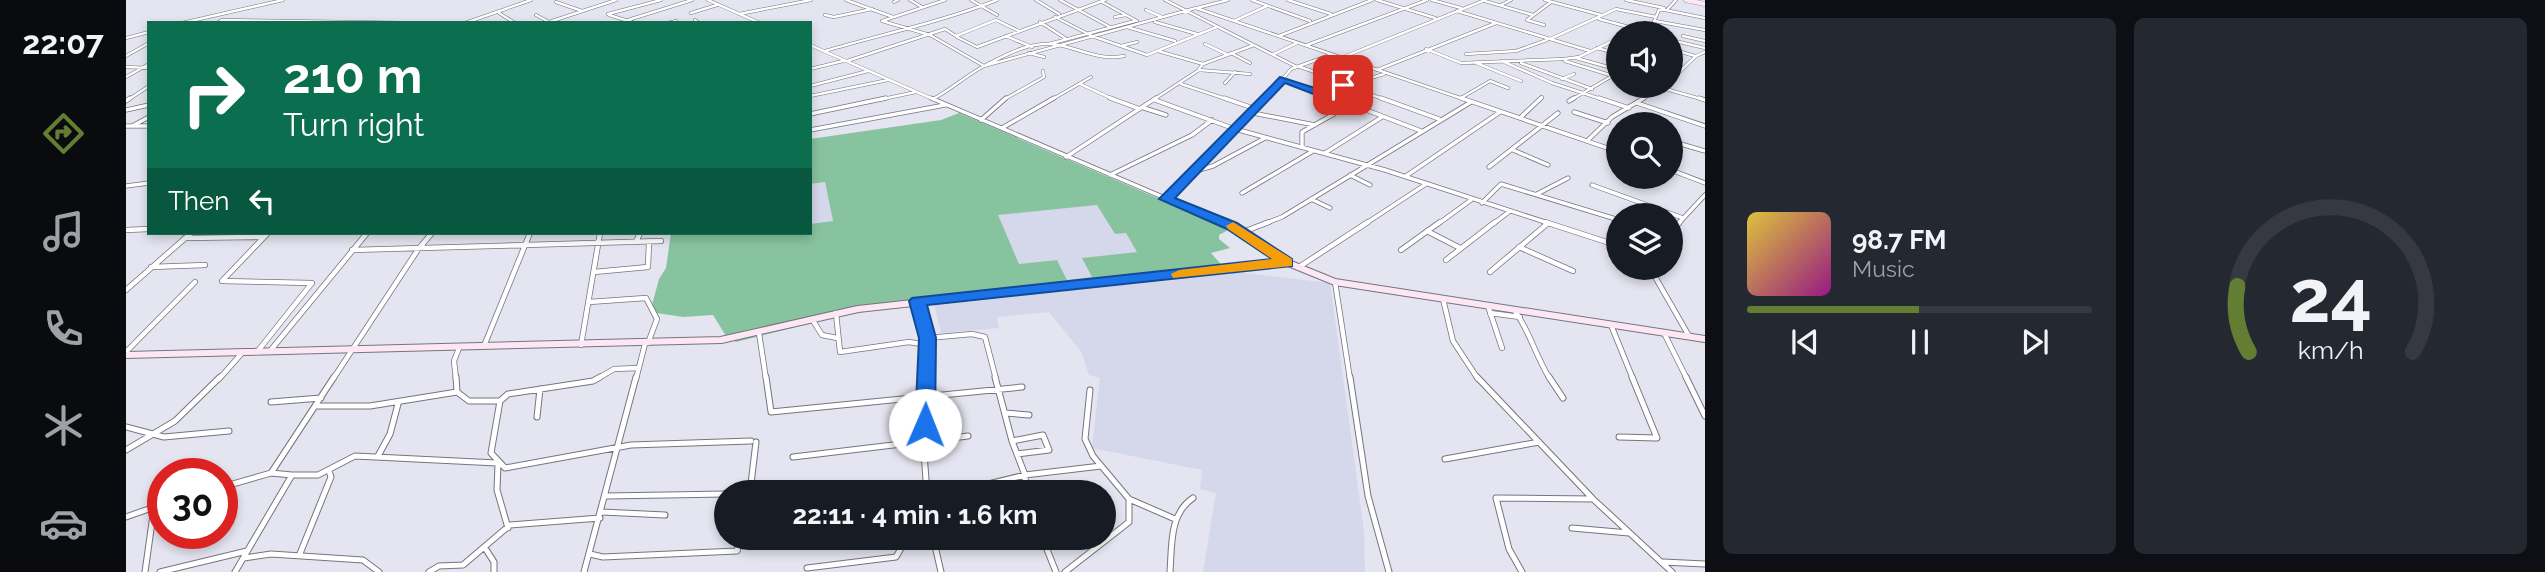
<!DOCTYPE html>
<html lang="en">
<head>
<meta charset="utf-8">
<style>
	body { margin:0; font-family:Raleway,sans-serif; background:#242831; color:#f1f3f6; height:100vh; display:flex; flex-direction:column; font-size:26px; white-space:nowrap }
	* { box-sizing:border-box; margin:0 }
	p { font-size:23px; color:#9ea1a6 }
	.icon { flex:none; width:38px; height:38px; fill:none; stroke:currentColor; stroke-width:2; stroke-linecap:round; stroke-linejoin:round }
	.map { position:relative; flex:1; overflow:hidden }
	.sheet { display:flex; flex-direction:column; gap:18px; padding:18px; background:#0d0f14; width:840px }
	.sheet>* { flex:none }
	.guide { position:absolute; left:21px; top:21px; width:665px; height:214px; border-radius:0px; box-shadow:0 4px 10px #0003; background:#0b6e4f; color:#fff; overflow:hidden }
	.fabs { position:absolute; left:1480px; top:21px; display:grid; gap:14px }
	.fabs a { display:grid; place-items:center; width:77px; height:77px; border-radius:50%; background:#171b24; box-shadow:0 4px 10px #0003; font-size:35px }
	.speed { position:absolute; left:21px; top:458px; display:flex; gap:14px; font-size:35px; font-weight:700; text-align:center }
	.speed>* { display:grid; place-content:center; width:91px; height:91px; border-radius:50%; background:#171b24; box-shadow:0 4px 10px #0003; line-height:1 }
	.speed .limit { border:10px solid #d22; background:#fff; color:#111 }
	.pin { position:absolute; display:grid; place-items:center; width:60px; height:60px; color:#fff; margin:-30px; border-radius:14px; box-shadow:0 4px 10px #0006 }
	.me { position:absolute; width:77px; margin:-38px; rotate:1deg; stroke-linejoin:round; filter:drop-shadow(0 0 5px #0008) }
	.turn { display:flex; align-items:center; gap:24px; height:147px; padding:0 21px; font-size:32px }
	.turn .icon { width:91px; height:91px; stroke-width:2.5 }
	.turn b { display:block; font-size:49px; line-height:60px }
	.then { display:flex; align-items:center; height:66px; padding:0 21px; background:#0003; gap:14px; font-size:26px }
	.sheet .widget { flex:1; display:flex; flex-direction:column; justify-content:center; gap:10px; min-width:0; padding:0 24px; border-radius:10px; background:#242831 }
	.sheet .dial { align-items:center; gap:0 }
	.dial svg { height:182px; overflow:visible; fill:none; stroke:#363941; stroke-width:7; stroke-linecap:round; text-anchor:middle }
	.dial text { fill:#f1f3f6; stroke:none }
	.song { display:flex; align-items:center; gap:21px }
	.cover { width:84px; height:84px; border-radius:10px; background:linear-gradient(135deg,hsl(50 70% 55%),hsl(310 70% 35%)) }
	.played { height:7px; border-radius:4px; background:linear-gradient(90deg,#637e32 50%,#363941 50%) }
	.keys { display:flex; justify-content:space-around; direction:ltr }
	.sheet .tiles { flex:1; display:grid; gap:18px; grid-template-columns:repeat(2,1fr) }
	.trip { position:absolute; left:588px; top:480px; width:402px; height:70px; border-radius:35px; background:#171b24; box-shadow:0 4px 10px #0003; font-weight:700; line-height:70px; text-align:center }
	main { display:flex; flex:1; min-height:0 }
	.menu { display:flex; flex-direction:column; width:126px; justify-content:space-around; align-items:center; background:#090b0e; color:#9ea1a6 }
	.menu .icon { width:49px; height:49px }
	.menu .active { color:#637e32 }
	.menu b { font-size:32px; color:#f1f3f6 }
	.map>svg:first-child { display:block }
</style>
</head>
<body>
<main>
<nav class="menu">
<b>22:07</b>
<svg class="icon active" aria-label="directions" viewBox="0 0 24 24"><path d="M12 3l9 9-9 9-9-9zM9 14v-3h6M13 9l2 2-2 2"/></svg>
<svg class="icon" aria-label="music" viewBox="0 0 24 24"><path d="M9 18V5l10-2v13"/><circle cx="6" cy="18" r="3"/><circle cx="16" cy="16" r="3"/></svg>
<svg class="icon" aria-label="phone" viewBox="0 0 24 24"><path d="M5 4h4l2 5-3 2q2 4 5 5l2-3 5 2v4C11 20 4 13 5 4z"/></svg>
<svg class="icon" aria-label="climate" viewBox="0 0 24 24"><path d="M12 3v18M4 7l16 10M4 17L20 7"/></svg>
<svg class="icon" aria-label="car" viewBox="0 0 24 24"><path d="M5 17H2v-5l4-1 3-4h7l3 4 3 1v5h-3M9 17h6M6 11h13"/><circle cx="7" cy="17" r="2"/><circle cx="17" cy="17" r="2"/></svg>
</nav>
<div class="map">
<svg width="1579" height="572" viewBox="0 0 1579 572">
	<rect width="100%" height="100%" fill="#e4e5f0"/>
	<!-- built -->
	<path fill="#d5d7ea" d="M699,182L707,222L684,224V184Z
		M972,205L989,234L1000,233L1012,252L957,258L967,277L941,280L931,260L893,264L871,215Z
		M1101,271L1204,283L1238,531L1239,572H1077L1090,493L1074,489L1076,470L966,448L974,378L963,375L956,353L923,312L871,317L873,328L815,333L808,303Z"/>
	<!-- green -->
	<path fill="#88c39f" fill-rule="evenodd" d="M833,113L1104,229L1093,235V239L1104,248L1085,253L1101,271L735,311L610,342L600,336L587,315L557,317L531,313L526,305L533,279L540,268L545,233H684V224L707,221L699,182L684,184V139L815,120ZM971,205L989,234L1000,233L1011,252L956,258L966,277L941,280L931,260L893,264L872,215Z"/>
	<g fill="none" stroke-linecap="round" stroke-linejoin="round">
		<!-- street-far3 casing -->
		<g stroke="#74757f" stroke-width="3.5">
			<path id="street-far3" d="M582,0L634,23
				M720,0L767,17
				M784,0L796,7
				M819,0L756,21L804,35L858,66C881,54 906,40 932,45C955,49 974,61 998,56
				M845,0L871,15
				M910,0L933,14
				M934,0L984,27
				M1039,0L1171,67
				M1126,0L1184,21
				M1162,0L1205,14
				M1251,0L1309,18
				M1306,0L1335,8
				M1419,0L1475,15
				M1500,0L1538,8
				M1359,1L1407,15
				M430,2L456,11
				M768,2L772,0
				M976,2L1011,21
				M1375,5L1385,0
				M1071,8L1102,0
				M1020,10L1036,17
				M1539,10L1579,18
				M1331,11L1464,51
				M373,13L389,23
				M565,13L591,5
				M482,14L535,0
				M613,14L685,0
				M410,15L423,22
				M483,15L509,23
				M699,15L708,17L746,9
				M929,17L966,36L1021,55L1091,27
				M989,17L1000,15
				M1473,19L1514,30
				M502,20L566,0
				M569,20L573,23
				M1108,21L1141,6
				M1529,21L1579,30
				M423,22L490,0
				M914,22L939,38
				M1029,22L1071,34
				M56,23L157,0
				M91,23L96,20L292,23
				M339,23L405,0
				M542,23L550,21
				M1418,25L1401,20L1425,2
				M1001,27L1049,41
				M1504,33L1526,26L1533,10H1541L1550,0
				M880,36L906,47
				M1153,36L1246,0
				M1557,36L1579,41
				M831,37L851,47L979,0
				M0,38L23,32
				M1424,39L1490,9L1530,17
				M1545,40L1579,48
				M923,44L1009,21
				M1079,44L1100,54
				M684,45L809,100
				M1181,45L1301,0
				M995,46L1011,42
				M1471,48L1493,54
				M1300,49L1335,63L1438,59L1453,57L1493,38
				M1545,49L1569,56
				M699,51C757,34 815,22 871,0
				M1032,51L1077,64
				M903,53L918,57
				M1105,53L1124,63
				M1148,54L1171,43
				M1340,54L1390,51L1421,40
				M0,56L23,43
				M1215,58L1359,0
				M1450,58L1493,70
				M721,61L819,29L830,36L870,20L893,31
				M1376,61L1426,83L1478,100
				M1439,61L1487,76
				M1350,63L1395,81
				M1395,63L1466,89
				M1545,66L1556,68
				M0,67L23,68
				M1174,67L1195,74
				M684,69L717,61
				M1073,69L1077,64L1128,45
				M1251,70L1370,23
				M0,77L23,64
				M1158,79L1213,100
				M1436,79L1448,74
				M1545,80L1570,56L1579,52
				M1099,83L1109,72
				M954,84L989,100
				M1055,84L1103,100
				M1218,85L1260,100
				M684,86L742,71
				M1536,88L1579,100
				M1196,93L1258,74
				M684,96L762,80
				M1335,98L1364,81L1382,88
				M807,99C826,89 838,77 858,66L1070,8L1340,100
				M2,100L23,86
				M752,100L790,92
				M877,100L918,77L917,71
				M925,100L965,77
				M1027,100L1073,70L1124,74
				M1139,100L1165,69L1204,55
				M1413,100L1416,97
				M1445,100L1493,72
				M1515,100L1539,86"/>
		</g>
		<!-- street-far2 casing -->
		<g stroke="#74757f" stroke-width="5">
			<path id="street-far2" d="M805,98L1100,224
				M984,98L1014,109
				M1098,98L1130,109
				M1209,98L1295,131
				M1255,98L1313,119
				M1335,98L1493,152
				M1473,98L1503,108
				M1573,98L1579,100
				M1029,100L1109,129L1259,170L1425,224
				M0,101L4,98
				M1443,101L1448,98
				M1511,103L1579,126
				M1018,108L1040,115
				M0,110L23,105
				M1448,112L1482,123
				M1127,113L1189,125
				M684,114L760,98
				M1394,118L1415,98
				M855,120L880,98
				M8,125L23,117
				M0,126H23
				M876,128L928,98
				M684,130L819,105
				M1461,141L1486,117L1518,98
				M1548,142L1579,151
				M1176,147V132L1208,114
				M1387,150L1422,165
				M1199,153L1256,117
				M940,157L1030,98
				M1363,167L1432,113
				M1545,170L1579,183
				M1066,172L1087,166L1139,138
				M984,175L1066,135L1086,120
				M1224,175L1244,185
				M1280,176L1374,112
				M1466,185L1557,218
				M0,186L23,183
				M1116,193L1187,151
				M1411,194L1442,178
				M1040,199L1097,138L1140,98
				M1185,199L1204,208
				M1356,203L1375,184L1493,220
				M1138,224L1156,217L1345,102
				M1239,224L1300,184
				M1312,224L1345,200
				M1367,224L1384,211
				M1552,224L1579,195"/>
		</g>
		<!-- street-far1 casing -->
		<g stroke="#74757f" stroke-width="6">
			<path id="street-far1" d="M1097,222L1160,262
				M1419,222L1493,246
				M0,230L23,229
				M1301,231L1334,248
				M1117,232L1143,222
				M1545,232L1554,222
				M59,238L137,237
				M510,242L514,233
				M294,247L306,233
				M1393,247L1447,271
				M226,250L535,241
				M1275,250L1314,222
				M1320,260L1369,222
				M25,267L79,265
				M1173,267L1242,222
				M1524,268L1563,336
				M468,272L522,267L523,242
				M1364,272L1421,224
				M1209,282L1224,379
				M0,290L65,233
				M1317,299L1327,341L1352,379
				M463,302L520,298L531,319L522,343
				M792,303L802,338L800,379
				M1362,306L1376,348
				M1389,311C1404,332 1410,357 1424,379
				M710,313L714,352L783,342L801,345
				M1364,313L1394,317
				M686,319L696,335L711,338
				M1485,325L1507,379
				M633,333L640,379
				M1538,333L1561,379
				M802,338L846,334L859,337L870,379
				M455,345L474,233
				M358,346L404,233
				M144,351L241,233
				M0,352L69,282
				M131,352L186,283L96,281L142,233
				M93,379L116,353
				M207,379L293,248
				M330,379L328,361L333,348
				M471,379L488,369L513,368
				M510,379L519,344"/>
		</g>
		<!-- street casing -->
		<g stroke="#74757f" stroke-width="7">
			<path id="street" d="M330,377L331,392L343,401H374L382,394L467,381L474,377
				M640,377L645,412L896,387
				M869,377L886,441L899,475L900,492
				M1224,377L1242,496L1263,572
				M1351,377L1467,499L1546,572
				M1423,377L1437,398
				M1560,377L1579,416
				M964,390L959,439L967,456L1003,499L1049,519
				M374,401L365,453L379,468L505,445L625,441
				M145,402L195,398
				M190,406H244L331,392
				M879,413L903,415
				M411,417L414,389
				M0,427L38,437L103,431
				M1493,437L1531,438L1506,377
				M886,441L917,435L923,450L891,454
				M0,450L49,421L94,377
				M252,456L264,434L272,404
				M667,457L842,436
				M1319,459L1413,442
				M372,464L371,490L382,528
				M166,475H192L229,456L371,463
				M96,487L145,473
				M624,492L630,442
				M796,492L800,479L797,441L800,377
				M812,492L842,489L899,475L975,466
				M480,496L600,494
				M476,512L539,515
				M0,517L37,504
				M1446,528L1503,533
				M807,537L815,572
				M916,537L930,572
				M359,548L368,562V572
				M464,554L477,557L611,551L615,537
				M173,556L205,477L203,471
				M118,558L145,554L237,560L253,572
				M1537,562L1579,564
				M681,568L770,557L778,543L789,537
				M19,572L28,508
				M34,572L121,551
				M109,572L166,475L145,473L208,377
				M303,572L313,566L337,565L384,525L474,518
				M458,572L510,377
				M939,572L1003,522V500
				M1044,572C1046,546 1043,514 1067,498
				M1396,572L1383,549L1370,498L1466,499"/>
		</g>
		<!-- secondary-far1 casing -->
		<g stroke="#74757f" stroke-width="5">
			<path id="secondary-far1" d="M1560,0L1579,4"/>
		</g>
		<!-- secondary casing -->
		<g stroke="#74757f" stroke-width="8">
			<path id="secondary" d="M0,355L595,340L732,309L1160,262L1209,282L1579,339"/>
		</g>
		<!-- street-far3 -->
		<use href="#street-far3" stroke="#fff" stroke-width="2.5"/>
		<!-- street-far2 -->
		<use href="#street-far2" stroke="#fff" stroke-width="3.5"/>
		<!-- street-far1 -->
		<use href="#street-far1" stroke="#fff" stroke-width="4.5"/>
		<!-- street -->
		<use href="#street" stroke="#fff" stroke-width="5"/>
		<!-- secondary-far1 -->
		<use href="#secondary-far1" stroke="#fee7f4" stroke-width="4.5"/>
		<!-- secondary -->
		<use href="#secondary" stroke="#fee7f4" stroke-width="6"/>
	</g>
	<!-- route -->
	<path fill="#1a73e8" stroke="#114b97" stroke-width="2" d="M1154,77L1195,90L1217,82L1223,85L1195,97L1159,83L1049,198L1111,223L1166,259V266L801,305L810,338L809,425L799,432L792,430L789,425L793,338L783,301L786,298L1146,259L1101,229L1033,199Z"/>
	<!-- slow -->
	<path fill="#f59e0b" d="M1107,222L1166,259V266L1047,278L1045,274L1053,270L1146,259L1102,229L1100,226Z"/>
</svg>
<div class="fabs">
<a><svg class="icon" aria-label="sound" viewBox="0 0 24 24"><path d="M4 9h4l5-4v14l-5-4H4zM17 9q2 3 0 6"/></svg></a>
<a><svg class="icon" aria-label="search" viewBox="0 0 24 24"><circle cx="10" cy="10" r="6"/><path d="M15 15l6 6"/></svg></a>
<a><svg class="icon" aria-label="layers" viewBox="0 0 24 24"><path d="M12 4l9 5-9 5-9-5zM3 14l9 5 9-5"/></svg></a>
</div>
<div class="speed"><div class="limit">30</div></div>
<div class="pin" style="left:1217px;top:85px;background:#d93025"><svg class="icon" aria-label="arrive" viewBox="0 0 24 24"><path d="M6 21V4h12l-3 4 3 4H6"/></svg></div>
<svg class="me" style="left:799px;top:425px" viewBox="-20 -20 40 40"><circle r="19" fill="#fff"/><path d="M0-13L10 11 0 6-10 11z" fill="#1a73e8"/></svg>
<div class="trip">22:11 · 4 min · 1.6 km</div>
<div class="guide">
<div class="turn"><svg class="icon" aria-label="right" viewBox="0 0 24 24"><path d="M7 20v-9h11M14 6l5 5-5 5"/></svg><div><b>210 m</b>Turn right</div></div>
<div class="then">Then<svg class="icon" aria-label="left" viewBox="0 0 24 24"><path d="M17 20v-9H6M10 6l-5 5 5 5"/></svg></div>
</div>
</div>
<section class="sheet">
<div class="tiles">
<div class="widget">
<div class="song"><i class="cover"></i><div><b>98.7 FM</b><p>Music</p></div></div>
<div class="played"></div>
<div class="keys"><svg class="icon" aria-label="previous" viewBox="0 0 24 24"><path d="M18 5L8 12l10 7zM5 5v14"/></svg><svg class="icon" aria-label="pause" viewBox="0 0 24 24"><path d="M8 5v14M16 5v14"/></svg><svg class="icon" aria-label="next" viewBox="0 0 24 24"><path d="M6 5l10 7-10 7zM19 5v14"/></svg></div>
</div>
<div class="widget dial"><svg viewBox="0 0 100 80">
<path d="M14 69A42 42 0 1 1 86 69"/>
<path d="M14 69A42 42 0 0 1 9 40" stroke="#637e32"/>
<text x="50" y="56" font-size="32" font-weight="700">24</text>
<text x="50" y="72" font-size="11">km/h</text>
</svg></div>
</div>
</section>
</main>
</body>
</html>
